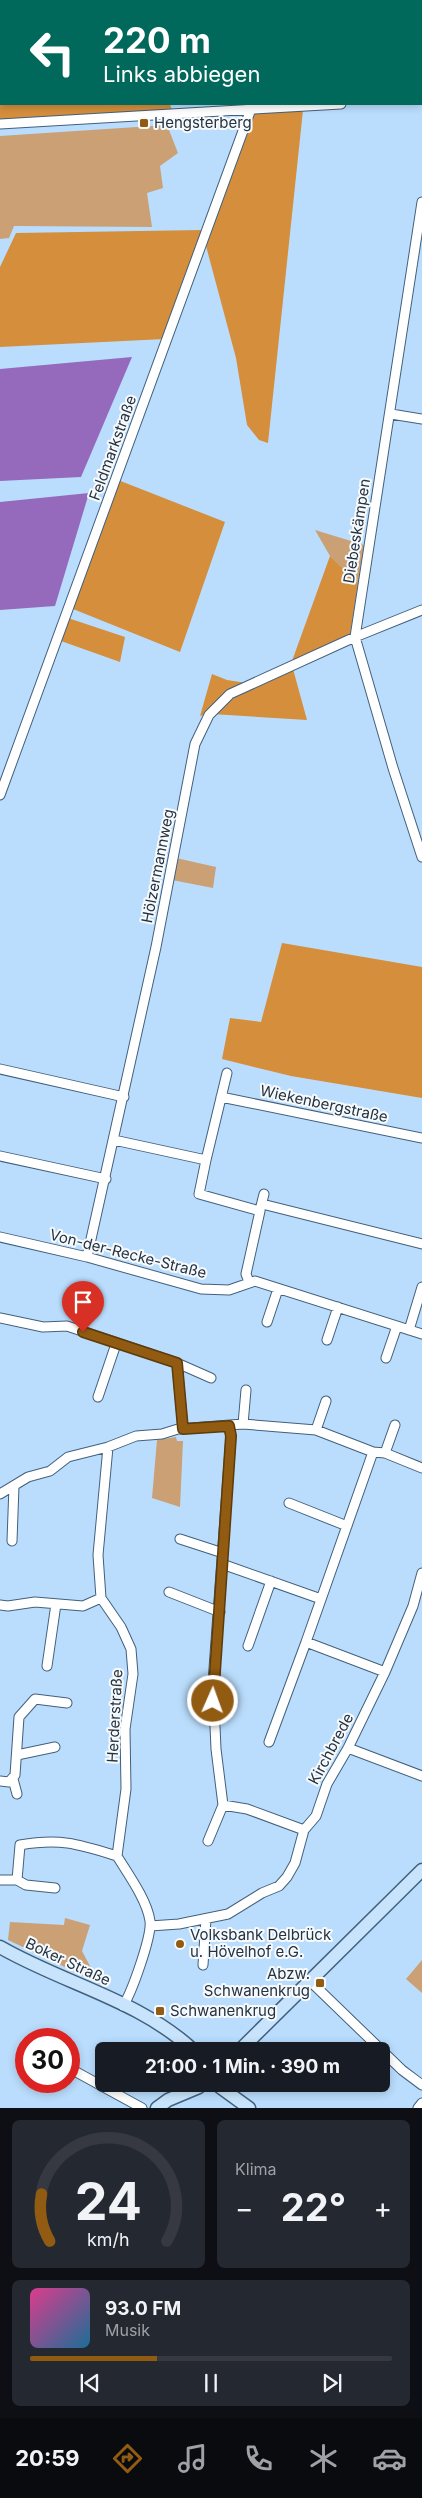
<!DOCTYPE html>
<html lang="de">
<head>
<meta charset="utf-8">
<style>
	body { margin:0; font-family:Inter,sans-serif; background:#242831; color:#f1f3f6; height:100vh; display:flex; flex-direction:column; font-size:19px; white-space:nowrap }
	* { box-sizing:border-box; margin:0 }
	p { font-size:16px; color:#9ea1a6 }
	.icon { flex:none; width:28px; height:28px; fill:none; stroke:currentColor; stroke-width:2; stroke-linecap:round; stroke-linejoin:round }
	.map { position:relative; height:2108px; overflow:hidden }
	.details { display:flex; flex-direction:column; gap:12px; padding:12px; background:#0d0f14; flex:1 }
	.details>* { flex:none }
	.hud { position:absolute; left:0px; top:0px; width:422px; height:105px; box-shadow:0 2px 8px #0003; background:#00695c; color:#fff; overflow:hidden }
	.speed { position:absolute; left:15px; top:2028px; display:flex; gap:10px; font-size:25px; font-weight:700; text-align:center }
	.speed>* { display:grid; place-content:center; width:65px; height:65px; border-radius:50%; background:#171b24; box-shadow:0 2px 8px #0003; line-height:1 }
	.speed .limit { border:8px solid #d22; background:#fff; color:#111 }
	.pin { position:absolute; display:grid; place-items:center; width:42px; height:42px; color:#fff; margin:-51px -21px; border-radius:50% 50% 50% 0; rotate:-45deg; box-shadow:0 0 5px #0007 }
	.pin .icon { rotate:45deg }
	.me { position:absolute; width:55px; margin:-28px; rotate:2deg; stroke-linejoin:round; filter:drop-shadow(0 0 4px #0008) }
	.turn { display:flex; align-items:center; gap:18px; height:105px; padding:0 20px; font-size:22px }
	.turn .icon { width:65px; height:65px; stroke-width:2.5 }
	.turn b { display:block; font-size:35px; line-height:42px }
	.big { font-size:38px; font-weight:700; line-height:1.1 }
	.details .widget { flex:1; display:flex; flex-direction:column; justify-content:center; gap:8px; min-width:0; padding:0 18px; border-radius:8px; background:#242831 }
	.details .dial { align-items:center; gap:0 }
	.dial svg { height:130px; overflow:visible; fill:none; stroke:#363941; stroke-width:7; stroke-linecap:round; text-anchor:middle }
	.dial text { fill:#f1f3f6; stroke:none }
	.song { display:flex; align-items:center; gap:15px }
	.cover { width:60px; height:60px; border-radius:8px; background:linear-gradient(135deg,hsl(330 70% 55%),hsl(200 70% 35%)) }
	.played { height:5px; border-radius:2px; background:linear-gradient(90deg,#915b11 35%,#363941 35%) }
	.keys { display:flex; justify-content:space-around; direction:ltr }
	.heat { display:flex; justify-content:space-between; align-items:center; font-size:28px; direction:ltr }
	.details .tiles { flex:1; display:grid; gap:12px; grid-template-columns:1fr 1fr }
	.widget:last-child { grid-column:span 2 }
	.trip { position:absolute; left:95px; top:2042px; width:295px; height:50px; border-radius:8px; background:#171b24; box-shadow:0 2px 8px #0003; font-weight:700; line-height:50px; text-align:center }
	.tab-bar { display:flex; height:80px; justify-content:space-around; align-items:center; background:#090b0e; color:#9ea1a6 }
	.tab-bar .icon { width:35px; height:35px }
	.tab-bar .current { color:#915b11 }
	.tab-bar b { font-size:22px; color:#f1f3f6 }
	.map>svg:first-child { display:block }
</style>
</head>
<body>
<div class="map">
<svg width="422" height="2108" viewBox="0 0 422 2108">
	<rect width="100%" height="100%" fill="#baddfd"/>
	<!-- green -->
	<path fill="#caa074" d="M167,125L178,153L160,166L163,188L147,193L152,227L14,226L9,238L0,239V136Z
		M315,530L364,545L358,583L330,556Z
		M176,858L216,867L213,888L172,880Z
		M176,1437L177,1441H183L180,1507L152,1498L157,1440Z
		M65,1918L90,1925L82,1951L91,1968L88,1978L8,1940L10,1922L64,1925Z
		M422,1960V1993L406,1979Z"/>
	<!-- forest -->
	<path fill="#d48e3c" d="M0,0L131,1H1V104H170L172,111L0,120Z
		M303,110L268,443L259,440L247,425L236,358L206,246L254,112Z
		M202,230L165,339L0,347V267L16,233Z
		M118,480L225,522L180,652L73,609Z
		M330,556L358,583L350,635L292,661Z
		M68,618L125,637L120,662L61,641Z
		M293,669L307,720L212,714L231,697Z
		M212,674L227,680L247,683L206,714L200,716Z
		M282,943L422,967V1098L291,1076L222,1059L230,1018L261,1022Z"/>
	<!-- water -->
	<path fill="#956abc" d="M132,357L81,477L0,481V369Z
		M89,493L55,606L0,610V502Z"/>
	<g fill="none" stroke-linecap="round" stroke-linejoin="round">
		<!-- street casing -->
		<g stroke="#42607c" stroke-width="11">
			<path id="street" d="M421,99H422
				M0,124L341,104
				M422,202L355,637L393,768L422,857
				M391,414L422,419
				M0,795L251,109
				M0,1069L124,1097
				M221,1097L422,1138
				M114,1140L206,1160L199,1194L260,1211L246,1274L249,1282
				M0,1156L106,1179
				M206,1160L227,1073
				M262,1204L422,1244
				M260,1210L264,1194
				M0,1237L87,1257L201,1289L229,1290L255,1281L422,1334
				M87,1257L156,947L195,744L209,715L230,694L355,637L422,610
				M0,1318L43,1327L67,1326L177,1363L183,1429
				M267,1322L278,1289
				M409,1330L422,1287
				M327,1340L338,1307
				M386,1358L397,1326
				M177,1363L211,1378
				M98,1397L116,1344
				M243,1424L246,1390
				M229,1426L231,1436L213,1682L216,1749L223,1805L247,1809L304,1830
				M316,1430L326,1401
				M108,1447L98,1555L101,1598L121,1627L131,1649L133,1674L125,1729L126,1789L117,1856C128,1874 147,1900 150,1921C152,1936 132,1992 123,2006
				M373,1452L306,1642L385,1672
				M385,1453L395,1425
				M0,1494L28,1477L50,1471L68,1457L108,1447L136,1436L162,1434L178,1429L243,1424L316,1430L373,1452L385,1453L422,1468
				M289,1503L347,1526
				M180,1539L223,1553
				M12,1541L14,1486
				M222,1564L321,1599
				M169,1592L220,1612
				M0,1605L8,1606L35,1602L83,1606L101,1598
				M248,1646L271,1581
				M47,1666L56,1604
				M269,1742L306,1642
				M348,1748L422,1776
				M17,1755L55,1747
				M13,1779L17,1794
				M0,1781L9,1782L15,1775L19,1717L35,1699L67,1703
				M208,1841L223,1805
				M0,1880H17L20,1845C61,1838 78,1844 117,1856
				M17,1880L26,1885L55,1888
				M150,1926L179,1924L228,1914L262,1893L279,1886L287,1877L295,1863L304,1830L316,1816L327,1784L348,1748L385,1672L413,1606L422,1573
				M203,1965L206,1919
				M310,1981L402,2070L422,2085
				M69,2068L142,2108
				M418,2108L422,2103"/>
		</g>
		<!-- secondary casing -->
		<g stroke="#42607c" stroke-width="15">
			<path id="secondary" d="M0,1947C64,1984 140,2000 194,2051
				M239,2051L422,1870
				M220,2087L249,2108
				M157,2108L168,2100L199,2087"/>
		</g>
		<!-- street -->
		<use href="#street" stroke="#fff" stroke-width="9"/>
		<!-- secondary -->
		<use href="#secondary" stroke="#c8e4fc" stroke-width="12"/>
	</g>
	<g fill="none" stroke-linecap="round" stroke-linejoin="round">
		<!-- route casing -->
		<g stroke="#5e3b0b" stroke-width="12">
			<path id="route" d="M83,1332L177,1363L183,1429L229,1426L231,1436L213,1701"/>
		</g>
		<!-- route -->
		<use href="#route" stroke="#915b11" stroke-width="9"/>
	</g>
	<!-- markers -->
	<g fill="#915b11" stroke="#f6fafd" stroke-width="2">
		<rect x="139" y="118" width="10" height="10" rx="2.5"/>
		<circle cx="180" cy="1944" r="5"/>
		<rect x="315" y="1978" width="10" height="10" rx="2.5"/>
		<rect x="155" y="2006" width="10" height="10" rx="2.5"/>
	</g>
	<g text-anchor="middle" stroke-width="4" stroke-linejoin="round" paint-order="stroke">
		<!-- poi labels -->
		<g font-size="15" fill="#25323f" stroke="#f6fafd" text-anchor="start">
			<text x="154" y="128">Hengsterberg</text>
			<text x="190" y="1940">Volksbank Delbrück<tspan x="190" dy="17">u. Hövelhof e.G.</tspan></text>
			<text x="310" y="1979" text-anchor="end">Abzw.<tspan x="310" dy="17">Schwanenkrug</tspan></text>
			<text x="170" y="2016">Schwanenkrug</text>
		</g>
		<!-- street labels -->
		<g font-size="15" fill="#25323f" stroke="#f6fafd">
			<text transform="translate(113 448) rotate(-70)" y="5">Feldmarkstraße</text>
			<text transform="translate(357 531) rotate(-81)" y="5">Diebeskämpen</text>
			<text transform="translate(158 866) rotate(-79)" y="5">Hölzermannweg</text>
			<text transform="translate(324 1104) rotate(12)" y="5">Wiekenbergstraße</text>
			<text transform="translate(128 1254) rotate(14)" y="5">Von-der-Recke-Straße</text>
			<text transform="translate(115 1716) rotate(-87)" y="5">Herderstraße</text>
			<text transform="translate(331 1749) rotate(-62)" y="5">Kirchbrede</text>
			<text transform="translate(68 1962) rotate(25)" y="5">Boker Straße</text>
		</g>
	</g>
</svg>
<div class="speed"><div class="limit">30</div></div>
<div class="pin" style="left:83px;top:1332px;background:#d93025"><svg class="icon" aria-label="arrive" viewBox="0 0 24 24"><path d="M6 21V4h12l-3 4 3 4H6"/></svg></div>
<svg class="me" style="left:213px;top:1701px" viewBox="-20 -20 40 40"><circle r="17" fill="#915b11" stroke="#fff" stroke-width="3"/><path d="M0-11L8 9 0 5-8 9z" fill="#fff"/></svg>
<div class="trip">21:00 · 1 Min. · 390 m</div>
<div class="hud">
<div class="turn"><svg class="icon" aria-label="left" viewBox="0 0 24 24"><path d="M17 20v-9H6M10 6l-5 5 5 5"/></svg><div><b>220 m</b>Links abbiegen</div></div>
</div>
</div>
<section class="details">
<div class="tiles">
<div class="widget dial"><svg viewBox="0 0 100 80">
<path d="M14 69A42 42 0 1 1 86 69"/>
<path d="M14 69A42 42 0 0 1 9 40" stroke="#915b11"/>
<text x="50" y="56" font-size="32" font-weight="700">24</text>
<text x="50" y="72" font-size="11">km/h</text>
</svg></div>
<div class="widget"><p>Klima</p>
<div class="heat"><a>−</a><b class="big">22°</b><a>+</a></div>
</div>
<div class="widget">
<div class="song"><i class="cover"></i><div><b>93.0 FM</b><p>Musik</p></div></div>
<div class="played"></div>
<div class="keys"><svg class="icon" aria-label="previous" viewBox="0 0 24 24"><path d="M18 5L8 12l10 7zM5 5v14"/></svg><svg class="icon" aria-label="pause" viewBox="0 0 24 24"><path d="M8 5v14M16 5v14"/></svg><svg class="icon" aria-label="next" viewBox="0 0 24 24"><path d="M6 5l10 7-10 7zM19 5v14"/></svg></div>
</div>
</div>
</section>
<nav class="tab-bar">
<b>20:59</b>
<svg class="icon current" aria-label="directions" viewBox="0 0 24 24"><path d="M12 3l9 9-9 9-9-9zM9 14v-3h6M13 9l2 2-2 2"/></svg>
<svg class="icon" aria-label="music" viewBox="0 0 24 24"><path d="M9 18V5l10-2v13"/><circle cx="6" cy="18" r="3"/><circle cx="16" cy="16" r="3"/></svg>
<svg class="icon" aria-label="phone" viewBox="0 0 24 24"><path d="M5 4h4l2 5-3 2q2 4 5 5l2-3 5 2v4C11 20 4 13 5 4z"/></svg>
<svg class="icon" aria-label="climate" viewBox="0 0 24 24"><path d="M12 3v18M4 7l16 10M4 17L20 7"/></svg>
<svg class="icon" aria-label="car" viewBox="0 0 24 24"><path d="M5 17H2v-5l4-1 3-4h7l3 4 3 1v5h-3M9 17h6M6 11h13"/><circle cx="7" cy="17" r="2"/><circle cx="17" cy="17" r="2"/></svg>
</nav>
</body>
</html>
